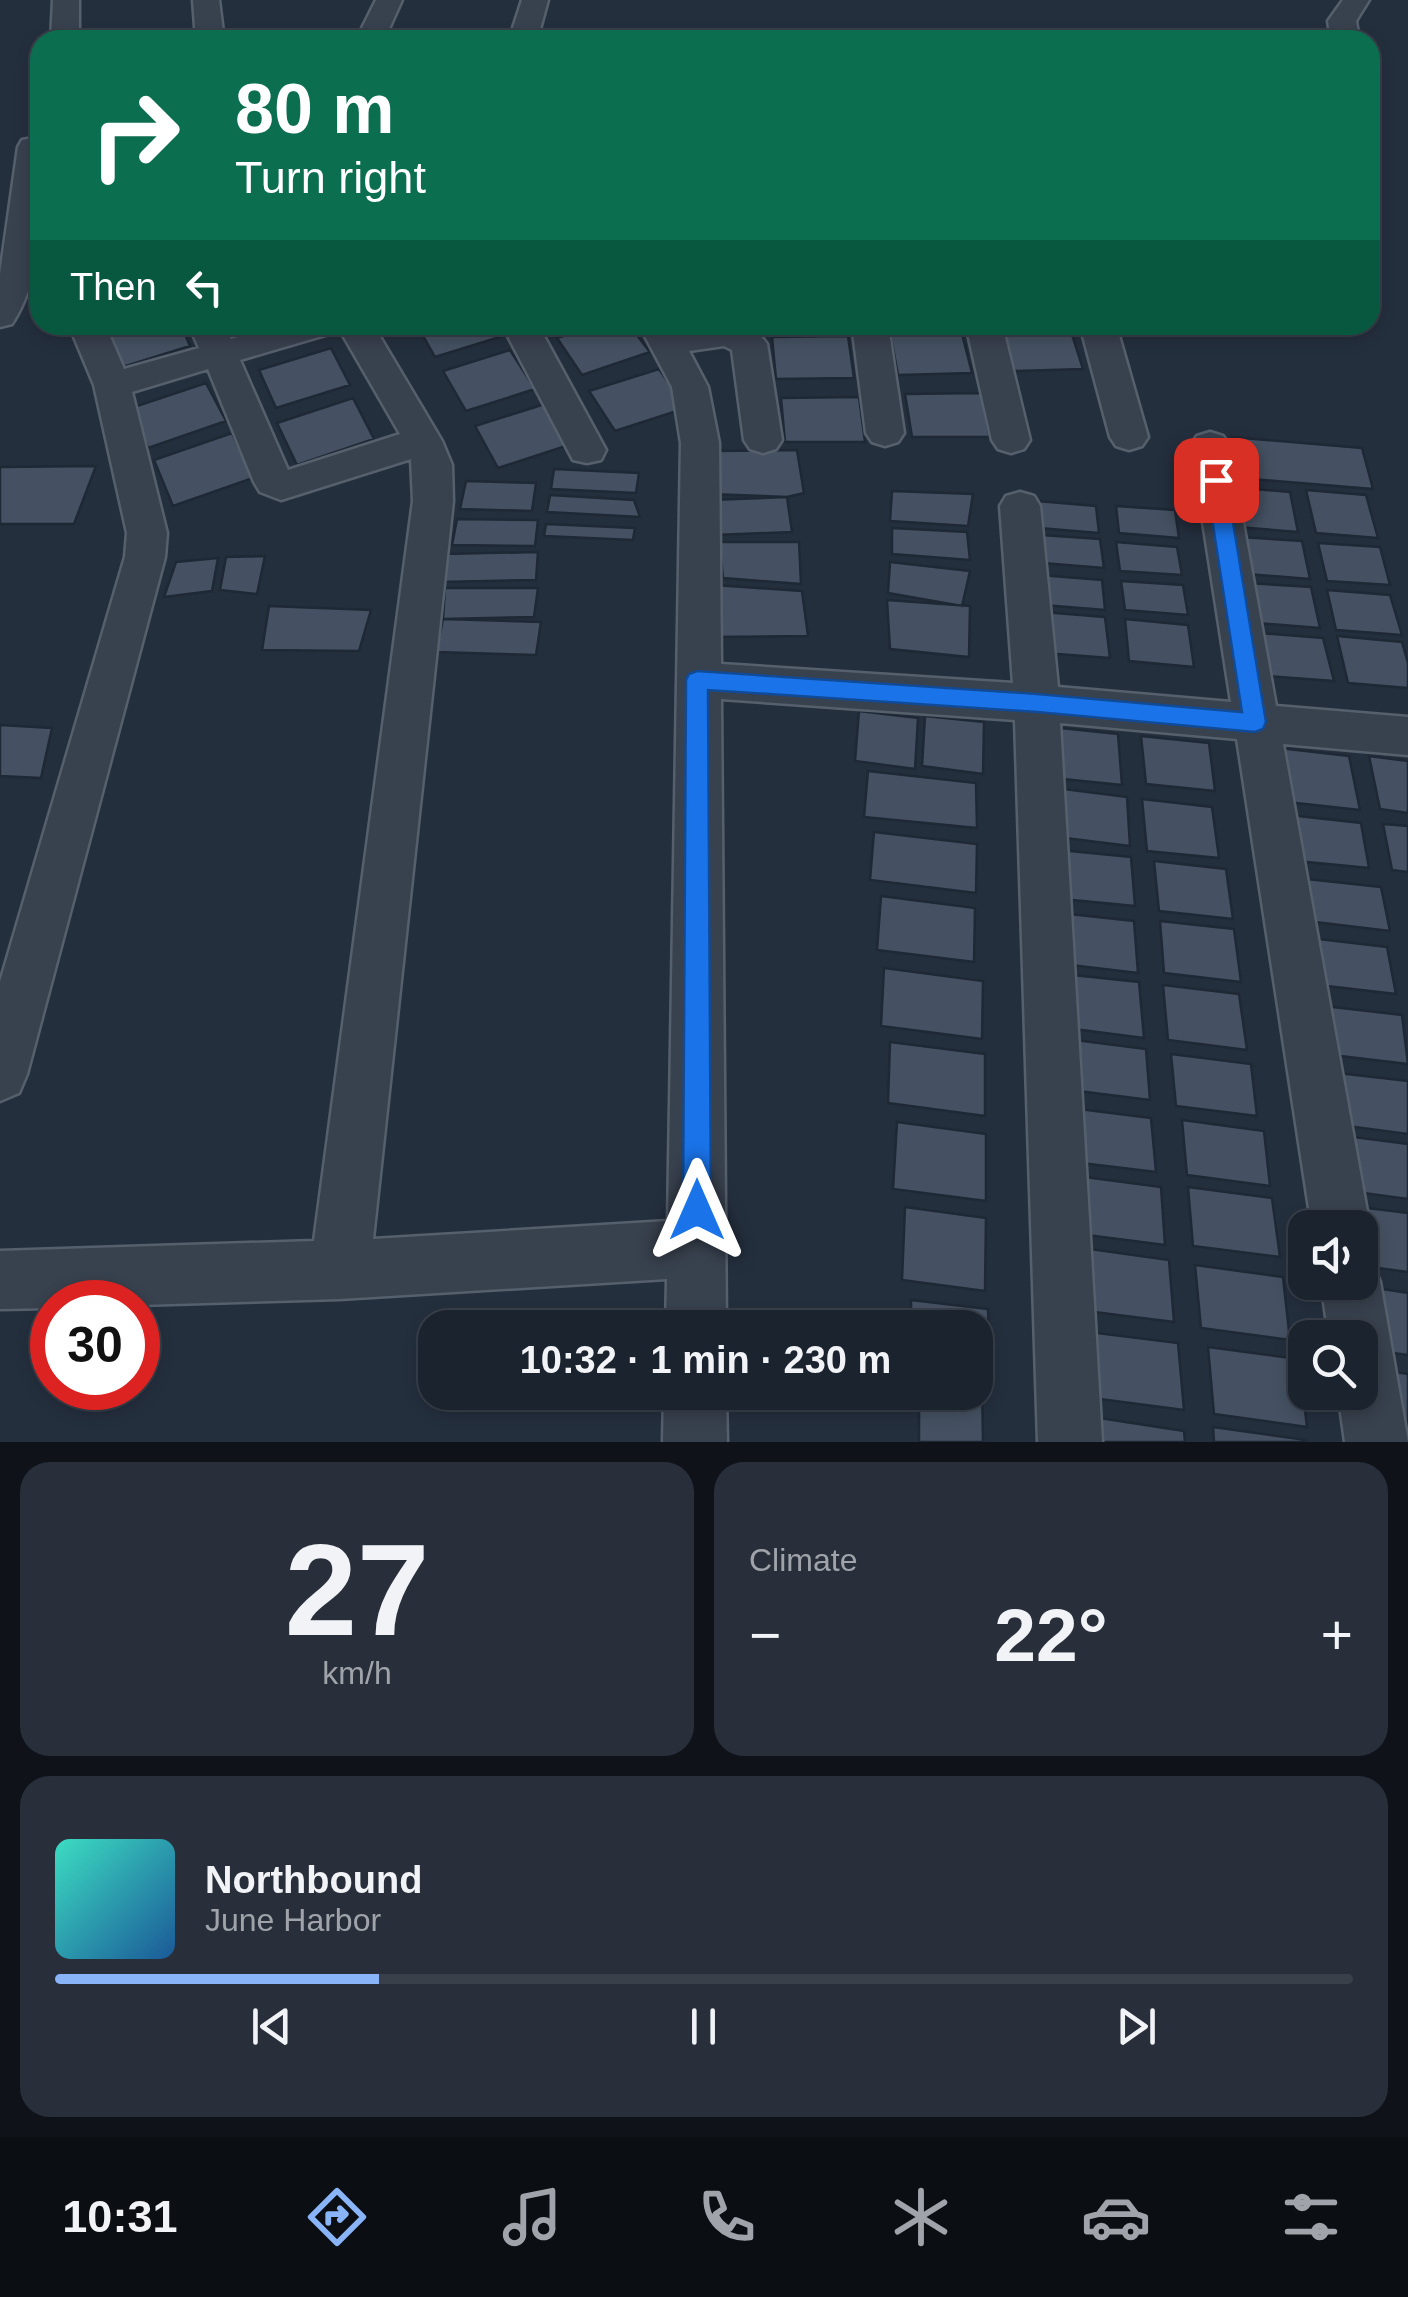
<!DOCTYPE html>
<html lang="en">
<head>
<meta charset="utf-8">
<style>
	body { margin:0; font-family:Arial,sans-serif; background:#282f3a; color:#f1f3f6; height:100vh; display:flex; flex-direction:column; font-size:38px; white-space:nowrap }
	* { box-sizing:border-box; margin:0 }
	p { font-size:32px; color:#a0a4aa }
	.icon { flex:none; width:55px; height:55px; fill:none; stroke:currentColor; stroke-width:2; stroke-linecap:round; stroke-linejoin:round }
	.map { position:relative; height:1442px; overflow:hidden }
	.details { display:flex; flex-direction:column; gap:20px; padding:20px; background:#0f1319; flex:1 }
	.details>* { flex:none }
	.hud { position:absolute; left:30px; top:30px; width:1350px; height:305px; border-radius:30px; box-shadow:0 5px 15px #0003,0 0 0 2px #39404a; background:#0b6e4f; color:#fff; overflow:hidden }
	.buttons { position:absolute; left:1288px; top:1210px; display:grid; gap:20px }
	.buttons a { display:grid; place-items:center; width:90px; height:90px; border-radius:20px; background:#1b232e; box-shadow:0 5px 15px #0003,0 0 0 2px #39404a; font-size:50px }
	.speed { position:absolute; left:30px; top:1280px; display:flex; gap:20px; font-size:50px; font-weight:700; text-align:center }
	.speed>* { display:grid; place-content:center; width:130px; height:130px; border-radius:50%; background:#1b232e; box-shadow:0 5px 15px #0003,0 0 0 2px #39404a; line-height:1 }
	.speed .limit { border:15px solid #d22; background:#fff; color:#111 }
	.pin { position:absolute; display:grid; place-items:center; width:85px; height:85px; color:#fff; margin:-42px; border-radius:20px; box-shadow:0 5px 15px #0006 }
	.me { position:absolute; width:110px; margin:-55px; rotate:0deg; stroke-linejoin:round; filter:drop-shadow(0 0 8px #0008) }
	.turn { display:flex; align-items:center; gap:35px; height:210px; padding:0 40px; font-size:45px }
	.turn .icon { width:130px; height:130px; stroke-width:2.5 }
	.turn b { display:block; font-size:70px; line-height:85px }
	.then { display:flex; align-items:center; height:95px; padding:0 40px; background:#0003; gap:20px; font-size:38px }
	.big { font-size:75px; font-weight:700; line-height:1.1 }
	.details .widget { flex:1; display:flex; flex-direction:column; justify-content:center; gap:15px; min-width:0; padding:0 35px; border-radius:30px; background:#282f3a }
	.details .dial { align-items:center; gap:0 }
	.dial b { font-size:130px; line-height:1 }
	.song { display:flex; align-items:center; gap:30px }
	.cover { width:120px; height:120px; border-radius:15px; background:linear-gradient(135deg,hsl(170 70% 55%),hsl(210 70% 35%)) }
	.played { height:10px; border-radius:5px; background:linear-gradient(90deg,#8ab4f8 25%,#39404a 25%) }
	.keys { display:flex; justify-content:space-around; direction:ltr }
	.heat { display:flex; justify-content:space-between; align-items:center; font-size:55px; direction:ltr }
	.details .tiles { flex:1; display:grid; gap:20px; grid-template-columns:1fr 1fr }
	.widget:last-child { grid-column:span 2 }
	.trip { position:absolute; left:418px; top:1310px; width:575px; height:100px; border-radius:30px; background:#1b232e; box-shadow:0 5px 15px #0003,0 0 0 2px #39404a; font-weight:700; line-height:100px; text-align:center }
	.menu { display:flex; height:160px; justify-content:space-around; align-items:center; background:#0b0e12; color:#a0a4aa }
	.menu .icon { width:70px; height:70px }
	.menu .on { color:#8ab4f8 }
	.menu b { font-size:45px; color:#f1f3f6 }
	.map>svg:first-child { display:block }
</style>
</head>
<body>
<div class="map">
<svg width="1408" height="1442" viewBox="0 0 1408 1442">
	<rect width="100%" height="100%" fill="#242f3e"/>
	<!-- building -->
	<path fill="#455162" stroke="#1f2835" stroke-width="2.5" d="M120,325H181L190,346L116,369L101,331Z
		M417,325H496L503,336L435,357Z
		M596,325H629L650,352L582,375L557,338Z
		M961,330L972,373L898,375L890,332Z
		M1071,331L1083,369L1013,371L1002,333Z
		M848,336L854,378L776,379L772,337Z
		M331,348L350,385L276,408L259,370Z
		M510,350L535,389L466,411L443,371Z
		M659,369L686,408L615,431L589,391Z
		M206,383L226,421L148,448L131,408Z
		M981,393L990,437H912L905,394Z
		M859,397L865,442H785L781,398Z
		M353,398L374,439L297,465L277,423Z
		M548,403L572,444L498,468L475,426Z
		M232,433L253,478L173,506L154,460Z
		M1232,437L1362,448L1373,489L1239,478Z
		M797,450L804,493L787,497L709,494L711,451Z
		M96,466L74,524H0V467Z
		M554,469L639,473L636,493L551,489Z
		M466,481L536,483L532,511L460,509Z
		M1231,487L1290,492L1298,532L1237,527Z
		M1306,490L1366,495L1378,538L1316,533Z
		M892,491L973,494L968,526L890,521Z
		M550,495L634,500L640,517L547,512Z
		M787,497L792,532L714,535L711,500Z
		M1037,501L1096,506L1099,533L1039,528Z
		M1116,506L1175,510L1179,538L1119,533Z
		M457,519L538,520L535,546L452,545Z
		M546,524L635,528L633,540L544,536Z
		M892,528L967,532L970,560L892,554Z
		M1041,535L1100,539L1104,568L1042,563Z
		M1240,537L1302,541L1310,579L1247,574Z
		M719,542H799L801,584L723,578Z
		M1116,542L1177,547L1182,575L1120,571Z
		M1318,543L1380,547L1390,585L1327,581Z
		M538,552L536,580L439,582L443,554Z
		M265,556L257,594L220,590L226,557Z
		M218,558L212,591L164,597L176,562Z
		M890,562L970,571L962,606L888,593Z
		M1040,575L1102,580L1105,610L1043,605Z
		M1121,581L1183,585L1188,615L1125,610Z
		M1248,583L1311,587L1320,628L1256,623Z
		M715,585L802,591L808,636L713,637Z
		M445,588H538L534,617L443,619Z
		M1327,590L1390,595L1402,635L1336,630Z
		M887,600L970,606L969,657L890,649Z
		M269,606L371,610L359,651L262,650Z
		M1042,612L1105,617L1110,658L1044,653Z
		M443,619L541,622L536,655L436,652Z
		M1125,619L1188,625L1194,667L1129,661Z
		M1259,633L1323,638L1334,681L1267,676Z
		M1337,636L1402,642L1408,663V688L1348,683Z
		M859,711L918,718L915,769L855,761Z
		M925,716L984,722L983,774L922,766Z
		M0,725L52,728L41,778L0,776Z
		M1051,727L1118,734L1122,785L1053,778Z
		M1141,736L1209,743L1215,791L1146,784Z
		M1279,748L1349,756L1360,810L1287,802Z
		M1369,756L1408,761V813L1380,809Z
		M868,771L976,783L977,828L864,817Z
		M1056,788L1127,797L1130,846L1057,837Z
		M1142,799L1212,807L1219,858L1147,851Z
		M1289,815L1361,823L1369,868L1297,861Z
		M1383,824L1408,826V872L1392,870Z
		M874,832L977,844L976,893L870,880Z
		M1060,850L1131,857L1135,906L1062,899Z
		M1154,861L1226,869L1233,919L1159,911Z
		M1307,879L1381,887L1390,931L1315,922Z
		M881,896L975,908L974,962L877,950Z
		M1060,913L1134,921L1138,973L1062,964Z
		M1160,921L1234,929L1241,982L1164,973Z
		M1310,938L1387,947L1396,994L1318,985Z
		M884,968L983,981L982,1039L881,1026Z
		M1063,974L1139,982L1144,1038L1066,1028Z
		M1163,985L1239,994L1247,1050L1168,1040Z
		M1324,1006L1402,1015L1408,1064L1332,1055Z
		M1067,1039L1146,1049L1150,1100L1070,1090Z
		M890,1042L985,1054V1116L888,1103Z
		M1171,1054L1251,1064L1257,1116L1176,1106Z
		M1338,1073L1408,1081V1134L1347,1126Z
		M1071,1108L1151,1118L1156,1172L1073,1162Z
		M1182,1120L1264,1131L1270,1186L1187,1175Z
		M897,1122L986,1134V1201L893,1189Z
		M1346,1136L1408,1144V1199L1356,1192Z
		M1077,1176L1161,1187L1165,1245L1079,1234Z
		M1188,1187L1272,1198L1280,1257L1193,1246Z
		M905,1207L986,1218L985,1291L902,1280Z
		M1367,1208L1408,1213V1272L1378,1268Z
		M1083,1248L1169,1260L1174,1322L1086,1311Z
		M1195,1265L1283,1277L1290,1340L1201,1328Z
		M1376,1288L1408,1293V1355L1386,1352Z
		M911,1300L988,1309L990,1370L975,1369V1328H911Z
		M1089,1332L1178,1343L1184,1410L1092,1398Z
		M1208,1347L1299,1359L1307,1427L1214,1414Z
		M1395,1372L1408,1374V1441L1406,1440Z
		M975,1380H982L983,1442H919V1392H975Z
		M1093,1417L1184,1431L1185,1442H1094Z
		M1213,1427L1306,1440V1442H1214Z"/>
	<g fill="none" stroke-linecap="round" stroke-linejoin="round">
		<!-- minor casing -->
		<g stroke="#565f6c" stroke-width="5">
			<path id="minor" d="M53,0H79V40H51Z
				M193,0H219L224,40H196Z
				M376,0H402L384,40H356Z
				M522,0H548L537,40H509Z
				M1343,0H1369L1356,21L1359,40H1331L1328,21Z
				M33,138L40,140C40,201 47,270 12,324L0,327V274L18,147L22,140Z
				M69,325H105L124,369L199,348L189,325H225L231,339L279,325H373L442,441L452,465L453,501L373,1239L668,1221L681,443L672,387L639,325H675L677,329C705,326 748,315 767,344L782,440L776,449L763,453L750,449L744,440L732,350L724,346L689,351L708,387L719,443L721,664L1013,683L1000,506L1006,496L1020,492L1034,496L1040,506L1058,687L1231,702L1191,445L1197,436L1210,432L1223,436L1229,445L1276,706L1408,717V755L1283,744L1370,1228L1361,1248L1360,1228H1312L1237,739L1060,723L1102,1442H1038L1015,720L721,699L726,1328H666L667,1279L340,1299L138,1305L52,1302V1308L0,1309V1251L314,1241L413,501L411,459L281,500L260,492L254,482L208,369L132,392L167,533L165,557L27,1074L19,1093L0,1101V982L125,557L127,533L94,385ZM337,325L400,434L288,470L240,360L332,333Z
				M502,325H538L606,450L601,460L587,463L573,460Z
				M852,325H888L904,433L898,442L885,446L872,442L866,433Z
				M966,325H1002L1030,440L1024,449L1011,453L998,449L992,440Z
				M1080,325H1116L1148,437L1142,446L1129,450L1116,446L1110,437Z
				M1360,1257L1371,1261L1380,1282L1408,1442H1345L1338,1392H1360V1338H1329L1321,1282H1360Z
				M664,1392H726L727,1442H663Z"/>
		</g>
		<!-- minor -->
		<use href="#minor" fill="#38414e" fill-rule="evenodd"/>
	</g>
	<!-- route -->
	<path fill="#1a73e8" stroke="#114b97" stroke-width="2.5" d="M1216,473L1226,480L1266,722L1263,729L1255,732L1037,712L708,690L711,1210L707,1220L697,1225L687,1220L683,1210L686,680L689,674L697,671L1037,694L1242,712L1206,480Z"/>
</svg>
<div class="buttons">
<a><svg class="icon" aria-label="sound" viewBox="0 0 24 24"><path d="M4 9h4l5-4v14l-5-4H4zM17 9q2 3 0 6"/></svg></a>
<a><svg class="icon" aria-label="search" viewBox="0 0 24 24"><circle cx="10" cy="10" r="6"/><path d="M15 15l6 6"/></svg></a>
</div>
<div class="speed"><div class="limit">30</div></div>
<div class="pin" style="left:1216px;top:480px;background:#d93025"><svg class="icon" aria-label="arrive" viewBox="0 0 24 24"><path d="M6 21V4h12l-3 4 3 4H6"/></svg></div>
<svg class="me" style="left:697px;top:1210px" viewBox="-20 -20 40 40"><path d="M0-17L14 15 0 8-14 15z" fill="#1a73e8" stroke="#fff" stroke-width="4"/></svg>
<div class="trip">10:32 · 1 min · 230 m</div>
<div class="hud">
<div class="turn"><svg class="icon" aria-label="right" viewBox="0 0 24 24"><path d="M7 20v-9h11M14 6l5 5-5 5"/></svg><div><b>80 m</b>Turn right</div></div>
<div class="then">Then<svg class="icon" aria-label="left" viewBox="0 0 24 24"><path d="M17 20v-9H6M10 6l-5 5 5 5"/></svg></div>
</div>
</div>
<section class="details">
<div class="tiles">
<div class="widget dial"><b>27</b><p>km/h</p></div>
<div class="widget"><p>Climate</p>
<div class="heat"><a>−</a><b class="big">22°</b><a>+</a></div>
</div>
<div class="widget">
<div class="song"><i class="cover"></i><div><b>Northbound</b><p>June Harbor</p></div></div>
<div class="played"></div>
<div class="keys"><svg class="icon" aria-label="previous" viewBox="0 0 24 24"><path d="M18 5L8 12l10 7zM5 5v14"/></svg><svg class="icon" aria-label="pause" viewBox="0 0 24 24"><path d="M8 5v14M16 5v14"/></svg><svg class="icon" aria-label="next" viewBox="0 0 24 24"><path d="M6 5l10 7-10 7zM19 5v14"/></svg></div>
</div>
</div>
</section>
<nav class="menu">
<b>10:31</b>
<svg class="icon on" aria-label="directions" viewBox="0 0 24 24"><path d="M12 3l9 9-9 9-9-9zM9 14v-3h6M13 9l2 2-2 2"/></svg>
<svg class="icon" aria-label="music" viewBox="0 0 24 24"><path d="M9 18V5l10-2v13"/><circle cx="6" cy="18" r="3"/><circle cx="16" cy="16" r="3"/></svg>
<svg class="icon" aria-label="phone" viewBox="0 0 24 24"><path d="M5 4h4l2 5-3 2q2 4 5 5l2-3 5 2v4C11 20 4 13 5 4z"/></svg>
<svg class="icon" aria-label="climate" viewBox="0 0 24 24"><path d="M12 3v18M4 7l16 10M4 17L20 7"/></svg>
<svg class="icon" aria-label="car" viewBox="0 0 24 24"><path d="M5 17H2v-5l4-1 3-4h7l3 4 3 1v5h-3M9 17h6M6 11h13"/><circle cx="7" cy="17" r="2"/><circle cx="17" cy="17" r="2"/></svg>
<svg class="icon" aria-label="filters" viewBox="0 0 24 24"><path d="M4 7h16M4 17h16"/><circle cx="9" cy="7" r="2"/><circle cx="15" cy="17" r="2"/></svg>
</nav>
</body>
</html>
